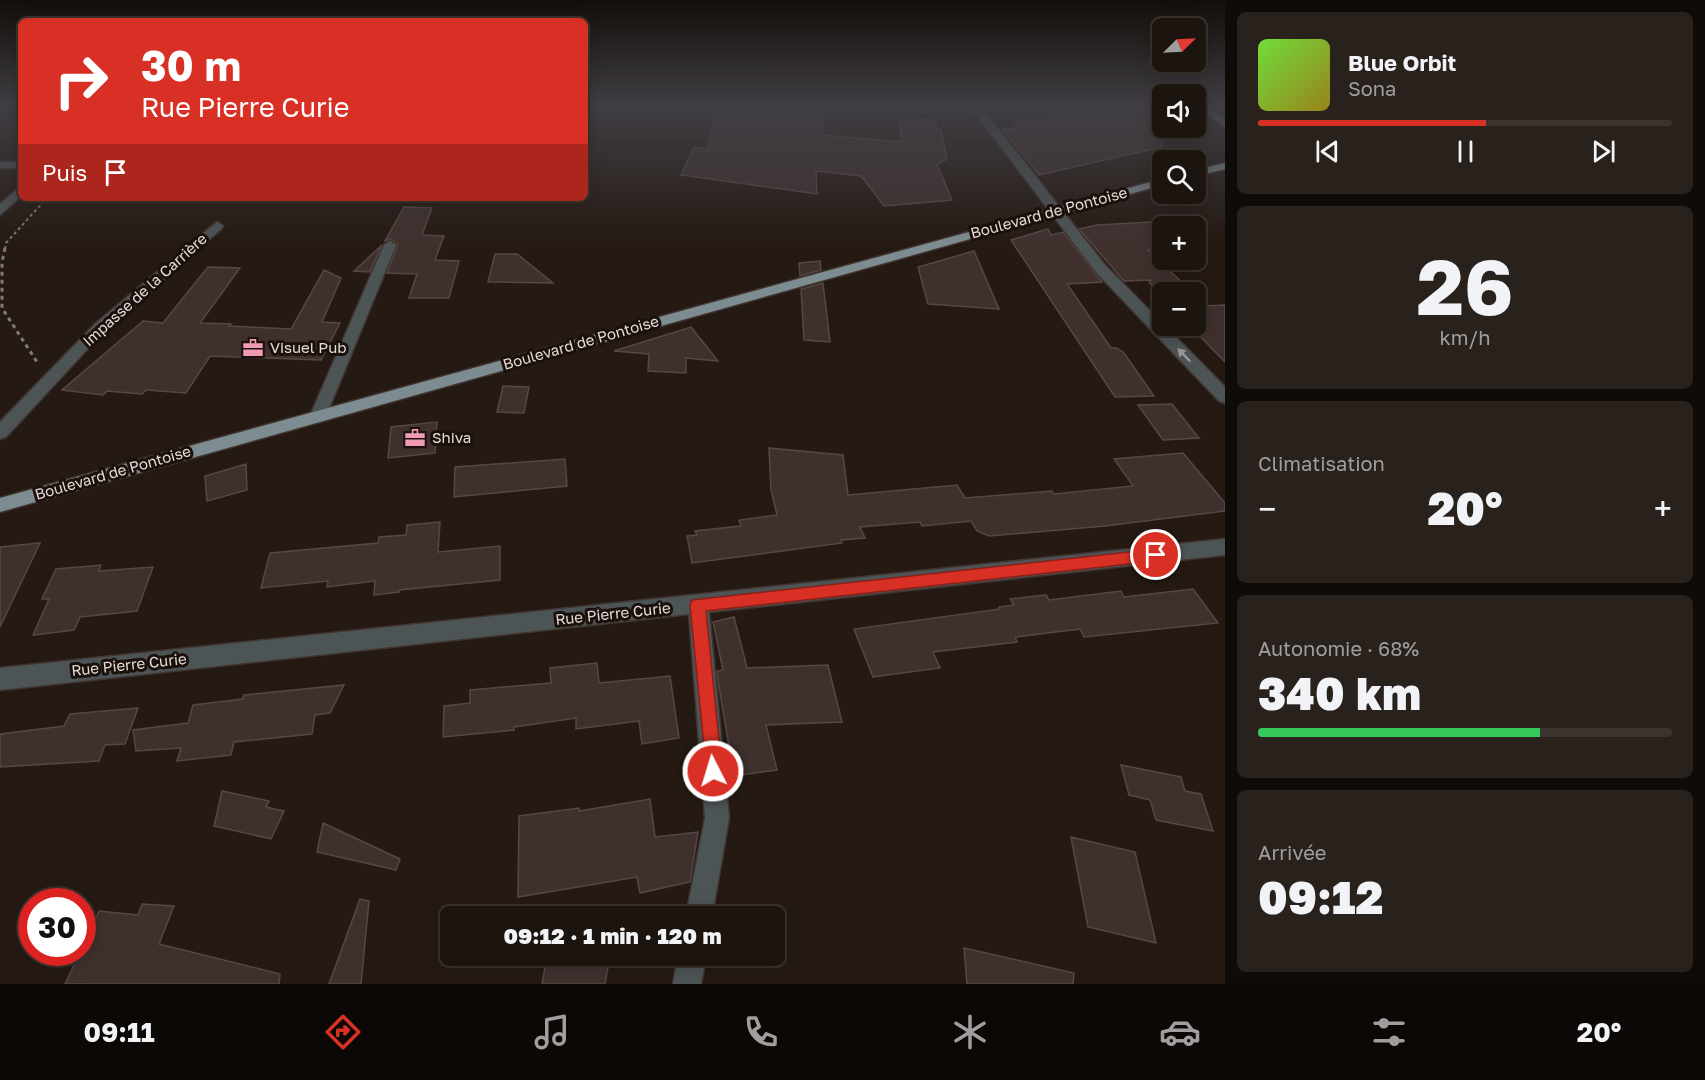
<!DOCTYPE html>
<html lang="fr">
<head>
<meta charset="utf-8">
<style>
	body { margin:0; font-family:"Golos Text",sans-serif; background:#29211c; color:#f1f3f6; height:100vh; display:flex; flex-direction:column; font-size:22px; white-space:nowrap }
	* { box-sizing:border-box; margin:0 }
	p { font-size:20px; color:#a09e9e }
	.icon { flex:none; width:33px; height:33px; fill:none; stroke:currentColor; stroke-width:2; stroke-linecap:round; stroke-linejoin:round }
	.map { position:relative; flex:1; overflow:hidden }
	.drawer { display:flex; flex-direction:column; gap:12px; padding:12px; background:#0f0b08; width:480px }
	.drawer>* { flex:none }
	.guide { position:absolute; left:18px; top:18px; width:570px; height:183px; border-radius:9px; box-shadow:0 3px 15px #0003,0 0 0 2px #3a332e; background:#d93025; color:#fff; overflow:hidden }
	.needle { width:39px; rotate:66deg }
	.fabs { position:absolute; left:1152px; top:18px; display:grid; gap:12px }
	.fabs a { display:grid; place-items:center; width:54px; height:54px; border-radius:9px; background:#1c140e; box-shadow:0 3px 15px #0003,0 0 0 2px #3a332e; font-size:30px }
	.speed { position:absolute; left:18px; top:888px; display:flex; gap:12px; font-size:30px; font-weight:700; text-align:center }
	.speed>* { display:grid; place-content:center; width:78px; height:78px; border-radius:50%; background:#1c140e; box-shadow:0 3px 15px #0003,0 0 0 2px #3a332e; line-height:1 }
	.speed .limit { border:9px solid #d22; background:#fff; color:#111 }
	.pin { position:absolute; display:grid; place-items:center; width:51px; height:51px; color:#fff; margin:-26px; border:3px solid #fff; border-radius:50%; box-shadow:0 2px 6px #0007 }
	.me { position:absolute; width:66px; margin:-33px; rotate:355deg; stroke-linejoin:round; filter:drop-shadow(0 0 4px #0008) }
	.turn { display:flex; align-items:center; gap:21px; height:126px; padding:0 24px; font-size:27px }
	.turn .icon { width:78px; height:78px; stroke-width:2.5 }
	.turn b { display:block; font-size:42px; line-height:51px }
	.then { display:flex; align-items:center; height:57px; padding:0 24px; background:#0003; gap:12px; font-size:22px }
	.big { font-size:45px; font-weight:800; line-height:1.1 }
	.drawer .tile { flex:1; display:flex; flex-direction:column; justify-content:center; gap:9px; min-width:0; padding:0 21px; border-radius:9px; background:#29211c }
	.drawer .dial { align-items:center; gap:0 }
	.dial b { font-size:78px; line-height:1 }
	.song { display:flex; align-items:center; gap:18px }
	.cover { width:72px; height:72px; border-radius:9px; background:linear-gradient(135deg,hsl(100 70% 55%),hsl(50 70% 35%)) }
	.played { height:6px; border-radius:3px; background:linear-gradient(90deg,#d93025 55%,#3a332e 55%) }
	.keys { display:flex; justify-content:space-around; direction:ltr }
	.heat { display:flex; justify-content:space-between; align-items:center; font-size:33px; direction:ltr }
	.charge { height:9px; border-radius:4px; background:linear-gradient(90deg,#34c759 68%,#3a332e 0) }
	.trip { position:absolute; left:440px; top:906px; width:345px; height:60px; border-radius:9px; background:#1c140e; box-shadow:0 3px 15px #0003,0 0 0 2px #3a332e; font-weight:800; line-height:60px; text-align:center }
	.menu { display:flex; height:96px; justify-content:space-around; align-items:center; background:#0b0806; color:#a09e9e }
	.menu .icon { width:42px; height:42px }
	.menu .current { color:#d93025 }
	.menu b { font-size:27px; color:#f1f3f6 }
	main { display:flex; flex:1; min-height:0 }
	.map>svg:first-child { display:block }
</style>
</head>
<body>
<main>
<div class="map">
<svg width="1225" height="984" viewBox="0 0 1225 984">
	<rect width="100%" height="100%" fill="#251a13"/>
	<!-- building -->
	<path fill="#3f302e" stroke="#564745" stroke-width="1.5" d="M717,106L822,113V135L902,142L899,116L935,120L937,130H941L947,159L937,164L952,200L884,206L861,176L816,171L817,194L681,175L694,147L708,149Z
		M1047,106L1162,108V147L1039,175L1002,129L1020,128L1011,118L1051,117L1049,115H1054Z
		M404,207L432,208L422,235L444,236L435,260L459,261L449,298H409L417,274L387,273L398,244L391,239L385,241Z
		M1168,221L1174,226H1162V249L1148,250L1192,292H1162V296L1149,282L1151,280L1124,281L1079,229L1097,225Z
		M1048,229L1051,235L1063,232L1102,282L1067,284L1111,348H1117L1124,353L1154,396L1115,397L1011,240Z
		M382,245L370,272L354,271Z
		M974,251L999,309L928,304L918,267Z
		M495,254H517L553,283L488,282Z
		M820,261L821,270L800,276L799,263Z
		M208,267L240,268L200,323L231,324L229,326L291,329L324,270L341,278L322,322L340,323L321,360L210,356L186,393L146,390L142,394L107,391L103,395L62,390L143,321L163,323Z
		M823,283L830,342L804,340L801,289Z
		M1196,296L1205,306L1225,305V362L1190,326H1196Z
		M691,327L718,361L686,358V373L648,371L649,354L614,351Z
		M503,386L529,387L524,413L497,412Z
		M1172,404L1199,438L1163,440L1138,405Z
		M437,422L435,453L388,458L391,427Z
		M769,448L843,455L848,495L957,485L965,498L1052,491L1054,494L1133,486L1114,459L1183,453L1225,503V511L1105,526L989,536L977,531L971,521L922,526L920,522L860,527L865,538L841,540L842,543L692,563L687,536L697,535L695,531L741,526L739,520L777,515L771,490Z
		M565,459L567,486L454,497L455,467Z
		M246,464L247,490L207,501L205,476Z
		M440,522L438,552L500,546V580L399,590V592L374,595L375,581L327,587L328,581L261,588L270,553L378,543L379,537L406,535L407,525Z
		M40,543L0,627V547Z
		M101,565L99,571L153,567L137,611L80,617L74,630L33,635L49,599H42L56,569Z
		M1193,589L1218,623L1084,637L1080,629L1015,637L1017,642L933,652L940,668L873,677L854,629L1000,609L999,607L1014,605L1010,599L1046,595L1049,600L1121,591L1124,597Z
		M734,617L747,668L828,665L842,722L766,725L777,770L734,776L718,681L717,671L723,670L713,622Z
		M597,663L599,683L670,676L679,738L642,744L639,721L576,729V718L514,727V730L443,737L444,706L470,703V690L551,683L550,668Z
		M344,685L330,713L315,715L312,734L234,742L231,755L177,761L181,748L136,751L133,730L188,723L193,705L243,699L244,695Z
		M138,708L125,744L105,745L99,761L0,767V734L64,726L70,714Z
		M1121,765L1181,777L1185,791L1201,794L1213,831L1156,820L1150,800L1129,795Z
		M222,791L269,801L266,807L284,811L271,839L214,826Z
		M650,799L655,837L698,832L690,882L640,893L637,877L518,897L519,816L579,808V811Z
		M323,823L400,859L396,870L317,852Z
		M1071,837L1135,852L1156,943L1088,927Z
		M360,899L369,901L361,984H329Z
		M142,904L174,906L159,944L280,974L279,984H65L80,952H82L99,911L138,915Z
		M964,948L1074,973L1073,984H967Z
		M547,956H610L605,984H542Z"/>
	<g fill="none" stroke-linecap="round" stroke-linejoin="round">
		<!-- lane casing -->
		<g stroke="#40352f" stroke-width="3">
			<path id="lane" d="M390,241L396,245L326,416L324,420H312L310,416L384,245Z"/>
		</g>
		<!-- street casing -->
		<g stroke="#40352f" stroke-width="3">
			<path id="street" d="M970,106H980L1105,265L1225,387V403L1219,401L1095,271Z
				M0,162H21V168H0Z
				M21,186V196L0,215V204Z
				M217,222L223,226L221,229L105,330L6,437L0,439V422L95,324Z
				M1225,539V555L709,612L729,818L712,916H686L705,818L689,614L0,690V668Z
				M678,956H706L701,984H673Z"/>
		</g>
		<!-- secondary casing -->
		<g stroke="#40352f" stroke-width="3">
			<path id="secondary" d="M1196,106H1207L1225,119V127Z"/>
		</g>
		<!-- primary casing -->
		<g stroke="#40352f" stroke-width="3">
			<path id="primary" d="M1225,163V169L1196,176V170Z
				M1162,179V185L0,512V498Z"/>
		</g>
		<!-- path-far1 -->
		<path stroke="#837974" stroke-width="2" stroke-dasharray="3 3" stroke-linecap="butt" d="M5,249L6,243L47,198"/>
		<!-- path -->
		<path stroke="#837974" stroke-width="3" stroke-dasharray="4 4" stroke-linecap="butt" d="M5,248L2,262V308L37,362"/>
		<!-- lane -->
		<use href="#lane" fill="#4d5456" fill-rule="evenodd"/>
		<!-- street -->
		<use href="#street" fill="#4d5456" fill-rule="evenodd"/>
		<!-- secondary -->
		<use href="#secondary" fill="#687376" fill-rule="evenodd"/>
		<!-- primary -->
		<use href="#primary" fill="#7d8c90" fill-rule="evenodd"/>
	</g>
	<!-- one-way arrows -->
	<defs><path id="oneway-solid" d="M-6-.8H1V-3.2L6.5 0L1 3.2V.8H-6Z" transform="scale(1.5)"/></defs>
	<use fill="#989897" href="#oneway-solid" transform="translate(1184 355) rotate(-134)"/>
	<!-- sky -->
	<linearGradient id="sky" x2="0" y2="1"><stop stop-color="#140e0a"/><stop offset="0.43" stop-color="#403e44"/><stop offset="1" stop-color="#403e44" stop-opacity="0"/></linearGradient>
	<rect width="1225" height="244" fill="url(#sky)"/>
	<!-- route -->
	<path fill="#d93025" stroke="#8d1f18" stroke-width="1.5" d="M1156,549L1164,555L1156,561L706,611L722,771L719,777L713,780L707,777L690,605L692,600Z"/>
	<!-- icons -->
	<defs>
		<g id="office-bare" transform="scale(1.62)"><path d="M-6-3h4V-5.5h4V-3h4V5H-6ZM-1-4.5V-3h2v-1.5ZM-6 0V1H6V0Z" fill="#f19ab3" stroke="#1b100b" stroke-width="2.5" paint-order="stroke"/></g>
	</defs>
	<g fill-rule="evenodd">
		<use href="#office-bare" x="253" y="348"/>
		<use href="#office-bare" x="415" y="438"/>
	</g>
	<g text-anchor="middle" stroke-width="6" stroke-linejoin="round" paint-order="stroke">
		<!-- street labels -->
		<g font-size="15" fill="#e4dcd8" stroke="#1b100b">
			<text transform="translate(1049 213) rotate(-15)" y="5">Boulevard de Pontoise</text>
			<text transform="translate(145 290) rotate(-42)" y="5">Impasse de la Carrière</text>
			<text transform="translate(581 343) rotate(-16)" y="5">Boulevard de Pontoise</text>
			<text transform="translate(113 473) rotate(-16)" y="5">Boulevard de Pontoise</text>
			<text transform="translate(613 614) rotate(-6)" y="5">Rue Pierre Curie</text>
			<text transform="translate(129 665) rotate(-6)" y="5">Rue Pierre Curie</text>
		</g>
		<!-- poi labels -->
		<g font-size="15" fill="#e4dcd8" stroke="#1b100b" text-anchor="start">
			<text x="270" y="353">Visuel Pub</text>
			<text x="432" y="443">Shiva</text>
		</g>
	</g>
</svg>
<div class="fabs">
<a><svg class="needle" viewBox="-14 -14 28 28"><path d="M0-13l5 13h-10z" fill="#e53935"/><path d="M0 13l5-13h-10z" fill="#a09e9e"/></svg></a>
<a><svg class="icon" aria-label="sound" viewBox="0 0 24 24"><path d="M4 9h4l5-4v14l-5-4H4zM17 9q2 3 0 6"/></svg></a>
<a><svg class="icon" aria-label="search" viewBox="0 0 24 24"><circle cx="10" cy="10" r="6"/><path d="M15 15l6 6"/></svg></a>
<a>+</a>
<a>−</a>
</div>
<div class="speed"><div class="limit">30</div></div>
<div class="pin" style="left:1156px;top:555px;background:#d93025"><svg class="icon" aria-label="arrive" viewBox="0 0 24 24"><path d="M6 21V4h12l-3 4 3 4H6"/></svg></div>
<svg class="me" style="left:713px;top:771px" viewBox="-20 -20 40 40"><circle r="17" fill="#d93025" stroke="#fff" stroke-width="3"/><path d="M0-11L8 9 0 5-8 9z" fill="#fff"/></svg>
<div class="trip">09:12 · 1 min · 120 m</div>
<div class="guide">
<div class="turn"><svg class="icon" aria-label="right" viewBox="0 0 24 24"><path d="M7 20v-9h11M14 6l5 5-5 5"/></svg><div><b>30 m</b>Rue Pierre Curie</div></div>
<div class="then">Puis<svg class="icon" aria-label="arrive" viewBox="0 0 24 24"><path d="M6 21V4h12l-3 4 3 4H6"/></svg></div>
</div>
</div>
<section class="drawer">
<div class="tile">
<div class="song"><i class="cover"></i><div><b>Blue Orbit</b><p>Sona</p></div></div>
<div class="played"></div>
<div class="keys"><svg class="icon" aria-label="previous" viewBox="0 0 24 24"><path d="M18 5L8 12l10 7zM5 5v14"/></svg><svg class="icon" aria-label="pause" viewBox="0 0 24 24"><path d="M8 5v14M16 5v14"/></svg><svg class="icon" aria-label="next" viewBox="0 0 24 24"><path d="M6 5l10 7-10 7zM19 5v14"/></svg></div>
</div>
<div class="tile dial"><b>26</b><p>km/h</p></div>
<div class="tile"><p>Climatisation</p>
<div class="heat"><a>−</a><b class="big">20°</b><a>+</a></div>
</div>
<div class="tile"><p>Autonomie · 68%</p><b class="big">340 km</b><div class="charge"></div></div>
<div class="tile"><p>Arrivée</p><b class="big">09:12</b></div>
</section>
</main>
<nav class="menu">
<b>09:11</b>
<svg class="icon current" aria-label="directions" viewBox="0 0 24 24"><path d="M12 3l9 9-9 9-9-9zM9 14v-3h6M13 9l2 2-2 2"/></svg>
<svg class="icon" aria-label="music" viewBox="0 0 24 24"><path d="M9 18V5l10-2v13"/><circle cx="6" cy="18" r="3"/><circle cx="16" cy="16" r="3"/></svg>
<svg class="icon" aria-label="phone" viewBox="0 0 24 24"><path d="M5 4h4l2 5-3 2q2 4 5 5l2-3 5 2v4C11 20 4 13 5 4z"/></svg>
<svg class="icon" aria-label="climate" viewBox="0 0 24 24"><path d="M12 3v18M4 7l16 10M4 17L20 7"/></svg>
<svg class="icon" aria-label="car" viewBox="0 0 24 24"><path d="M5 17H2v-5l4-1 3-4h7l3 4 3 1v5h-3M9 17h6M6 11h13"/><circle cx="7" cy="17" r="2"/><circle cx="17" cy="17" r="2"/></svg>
<svg class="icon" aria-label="filters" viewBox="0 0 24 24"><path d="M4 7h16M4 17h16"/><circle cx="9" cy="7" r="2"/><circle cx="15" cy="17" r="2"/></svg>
<b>20°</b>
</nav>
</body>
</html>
